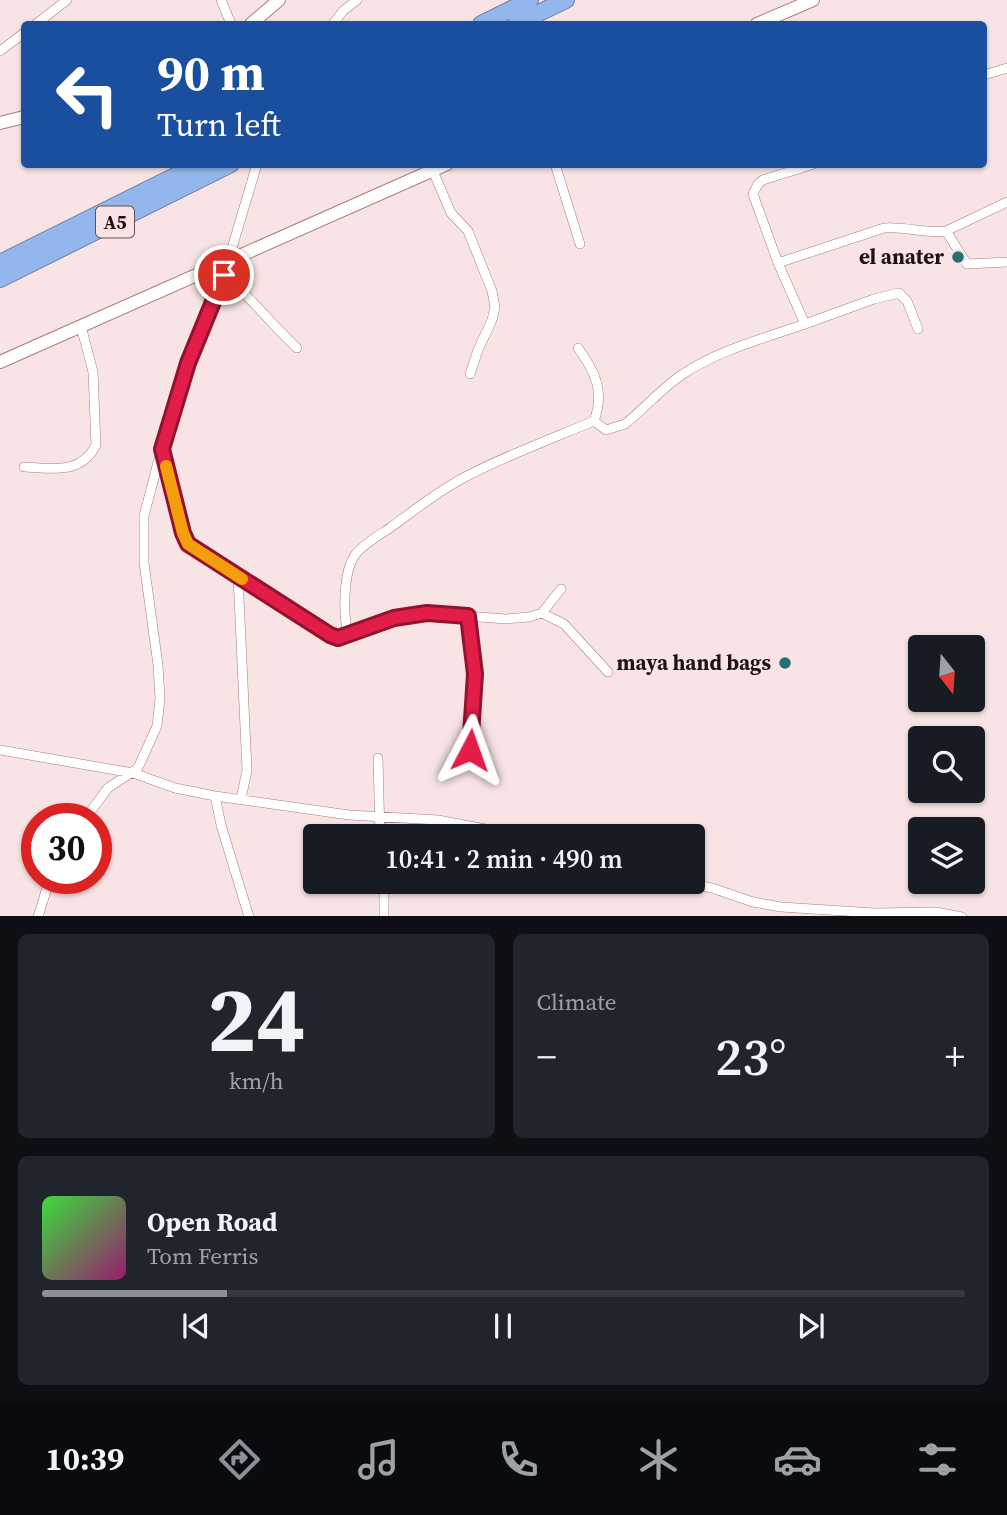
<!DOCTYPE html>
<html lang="en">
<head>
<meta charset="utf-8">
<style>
	body { margin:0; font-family:"Source Serif 4",serif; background:#20242c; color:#f1f3f6; height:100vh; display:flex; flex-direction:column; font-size:26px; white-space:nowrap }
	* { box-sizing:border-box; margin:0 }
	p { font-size:23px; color:#9ea1a6 }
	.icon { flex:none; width:38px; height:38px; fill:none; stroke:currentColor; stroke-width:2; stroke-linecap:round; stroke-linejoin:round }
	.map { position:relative; height:916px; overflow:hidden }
	.drawer { display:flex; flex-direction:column; gap:18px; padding:18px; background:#0d0f14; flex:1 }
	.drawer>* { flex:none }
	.guide { position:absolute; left:21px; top:21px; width:966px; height:147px; border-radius:7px; box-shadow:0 2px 5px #0004; background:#1a4fa0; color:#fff; overflow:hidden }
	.needle { width:46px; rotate:163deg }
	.controls { position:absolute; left:908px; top:635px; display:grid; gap:14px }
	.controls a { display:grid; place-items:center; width:77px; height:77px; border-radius:7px; background:#171b24; box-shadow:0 2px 5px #0004; font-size:35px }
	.speed { position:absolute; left:21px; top:803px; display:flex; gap:14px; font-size:35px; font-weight:700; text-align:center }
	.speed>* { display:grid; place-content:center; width:91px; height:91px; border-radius:50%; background:#171b24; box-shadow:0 2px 5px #0004; line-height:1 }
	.speed .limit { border:10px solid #d22; background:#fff; color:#111 }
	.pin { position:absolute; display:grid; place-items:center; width:60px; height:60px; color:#fff; margin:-30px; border:4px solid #fff; border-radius:50%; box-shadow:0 2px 7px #0007 }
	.me { position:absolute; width:77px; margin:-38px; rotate:4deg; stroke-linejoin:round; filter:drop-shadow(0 0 5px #0008) }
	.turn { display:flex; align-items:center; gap:24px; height:147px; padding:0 21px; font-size:32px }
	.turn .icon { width:91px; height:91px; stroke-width:2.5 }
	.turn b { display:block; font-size:49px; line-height:60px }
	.big { font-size:52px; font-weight:600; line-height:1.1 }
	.drawer .tile { flex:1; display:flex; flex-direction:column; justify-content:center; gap:10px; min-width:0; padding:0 24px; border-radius:10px; background:#20242c }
	.drawer .dial { align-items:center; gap:0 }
	.dial b { font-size:91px; line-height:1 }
	.song { display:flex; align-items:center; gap:21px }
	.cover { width:84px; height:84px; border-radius:10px; background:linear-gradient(135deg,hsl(120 70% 55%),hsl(320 70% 35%)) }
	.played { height:7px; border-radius:4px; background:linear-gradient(90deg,#8c9099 20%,#363941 20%) }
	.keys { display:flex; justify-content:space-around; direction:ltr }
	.heat { display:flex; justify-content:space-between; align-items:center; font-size:38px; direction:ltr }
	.drawer .tiles { flex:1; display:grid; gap:18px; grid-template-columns:1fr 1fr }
	.tile:last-child { grid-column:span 2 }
	.trip { position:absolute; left:303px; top:824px; width:402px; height:70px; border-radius:7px; background:#171b24; box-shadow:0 2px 5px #0004; font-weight:600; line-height:70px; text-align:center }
	.dock { display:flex; height:112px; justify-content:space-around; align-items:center; background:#090b0e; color:#9ea1a6 }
	.dock .icon { width:49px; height:49px }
	.dock .on { color:#8c9099 }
	.dock b { font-size:32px; color:#f1f3f6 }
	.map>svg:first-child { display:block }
</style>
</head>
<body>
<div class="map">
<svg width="1007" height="917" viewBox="0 0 1007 917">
	<rect width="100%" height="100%" fill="#f8e4e4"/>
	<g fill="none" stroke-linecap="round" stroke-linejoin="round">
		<!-- street casing -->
		<g stroke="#aa7d7d" stroke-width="10">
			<path id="street" d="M221,0L231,24
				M36,24L67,0
				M333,24L343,11L357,0
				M0,51L24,33
				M984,75L1007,68
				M555,164L580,244
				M433,171L451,213L468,231L492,291L495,307L492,320L478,350L470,374
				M946,231L967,264L1007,262
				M778,263L884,228C905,226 926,234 946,231L1007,202
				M224,275C251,297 272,325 297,348
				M805,324L874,299L899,293L907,301L918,329
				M594,421L606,430L625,424C645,408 663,387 683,374C719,350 765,338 805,324L778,263L753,194L758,184L763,180L814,164
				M162,450L183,533L188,543L330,635L342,637L362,627L394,618L427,613L506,619L529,617L542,613L561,589
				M24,467C52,468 81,475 96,445L93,372L81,326
				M238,576L247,770L241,799
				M542,613L564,624L608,672
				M468,616L475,673L470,750
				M348,634C343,614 343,572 355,555C364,543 382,534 394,525C417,508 440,490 465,477C507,455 551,439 594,421C605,392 595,371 578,348
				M0,750L133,773L175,788L215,796L349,815L438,820L522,836
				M378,758L380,836
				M215,796L221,825L249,917
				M85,819L108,788L138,768L157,726L160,699L158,665L144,563V516L172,409L188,363L224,275L257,164
				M681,882L712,888L753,902L781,907L875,913L936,912L962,917
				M38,917L50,878
				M384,917V882"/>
		</g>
		<!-- secondary casing -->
		<g stroke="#aa7d7d" stroke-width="14">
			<path id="secondary" d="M251,24L279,0
				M757,24L813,0
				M0,123L24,117
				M0,362L447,164"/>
		</g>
		<!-- highway casing -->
		<g stroke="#6b7da0" stroke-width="18">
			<path id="highway" d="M481,24L530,0
				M516,24L566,0
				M0,263L199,164
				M0,279L231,164"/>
		</g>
		<!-- street -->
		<use href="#street" stroke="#fff" stroke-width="9"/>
		<!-- secondary -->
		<use href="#secondary" stroke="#fff" stroke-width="12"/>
		<!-- highway -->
		<use href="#highway" stroke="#93b7ed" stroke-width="16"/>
	</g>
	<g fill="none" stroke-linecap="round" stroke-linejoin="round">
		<!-- route casing -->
		<g stroke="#92132f" stroke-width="18">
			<path id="route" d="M224,275L188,363L162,449L183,533L188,544L330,635L338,638L394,618L427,613L468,616L475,674L470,750"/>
		</g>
		<!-- route -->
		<use href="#route" stroke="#e11d48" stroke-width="12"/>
		<!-- slow -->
		<path stroke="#f59e0b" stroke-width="12" d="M166,466L183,533L188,544L242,579"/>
	</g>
	<!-- markers -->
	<g fill="#246f72" stroke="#f8e4e4" stroke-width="2.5">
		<circle cx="958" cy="257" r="7"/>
		<circle cx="785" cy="663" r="7"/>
	</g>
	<g text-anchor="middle" stroke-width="5" stroke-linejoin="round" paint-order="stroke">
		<!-- shield labels -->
		<rect fill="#f8e4e4" stroke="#625051" stroke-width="2" x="96" y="206.5" width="38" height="31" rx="5"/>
		<g font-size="19" font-weight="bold" fill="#221112">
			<text x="115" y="229">A5</text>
		</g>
		<!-- poi labels -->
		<g font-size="21" font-weight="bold" fill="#221112" stroke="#f8e4e4" text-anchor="end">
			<text x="944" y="264">el anater</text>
			<text x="771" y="670">maya hand bags</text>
		</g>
	</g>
</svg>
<div class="controls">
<a><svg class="needle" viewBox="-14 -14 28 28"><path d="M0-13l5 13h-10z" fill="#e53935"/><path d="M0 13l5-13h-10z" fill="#9ea1a6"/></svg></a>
<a><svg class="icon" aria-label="search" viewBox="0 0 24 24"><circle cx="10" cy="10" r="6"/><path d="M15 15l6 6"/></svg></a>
<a><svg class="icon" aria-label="layers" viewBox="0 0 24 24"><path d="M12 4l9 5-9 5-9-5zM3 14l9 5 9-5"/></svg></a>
</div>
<div class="speed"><div class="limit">30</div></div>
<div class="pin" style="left:224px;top:275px;background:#d93025"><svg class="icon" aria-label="arrive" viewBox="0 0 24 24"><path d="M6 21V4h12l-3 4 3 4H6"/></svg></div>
<svg class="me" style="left:470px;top:750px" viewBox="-20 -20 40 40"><path d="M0-17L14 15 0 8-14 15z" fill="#e11d48" stroke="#fff" stroke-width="4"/></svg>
<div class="trip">10:41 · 2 min · 490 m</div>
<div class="guide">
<div class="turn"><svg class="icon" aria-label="left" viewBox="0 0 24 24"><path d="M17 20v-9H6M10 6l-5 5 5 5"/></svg><div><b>90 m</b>Turn left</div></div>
</div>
</div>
<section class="drawer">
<div class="tiles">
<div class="tile dial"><b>24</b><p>km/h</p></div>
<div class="tile"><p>Climate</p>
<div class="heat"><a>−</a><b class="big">23°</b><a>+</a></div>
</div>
<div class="tile">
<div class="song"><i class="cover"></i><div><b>Open Road</b><p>Tom Ferris</p></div></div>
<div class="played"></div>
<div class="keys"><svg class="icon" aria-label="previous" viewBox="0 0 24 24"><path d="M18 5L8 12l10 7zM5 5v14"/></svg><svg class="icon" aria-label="pause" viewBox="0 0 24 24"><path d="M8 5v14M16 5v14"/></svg><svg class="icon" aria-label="next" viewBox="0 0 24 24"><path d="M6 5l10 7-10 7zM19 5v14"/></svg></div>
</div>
</div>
</section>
<nav class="dock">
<b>10:39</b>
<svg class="icon on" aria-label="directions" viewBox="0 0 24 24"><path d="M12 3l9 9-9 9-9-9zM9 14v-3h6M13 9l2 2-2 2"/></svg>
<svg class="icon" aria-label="music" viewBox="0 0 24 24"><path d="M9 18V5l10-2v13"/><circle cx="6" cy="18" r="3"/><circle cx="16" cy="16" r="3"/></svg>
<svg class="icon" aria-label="phone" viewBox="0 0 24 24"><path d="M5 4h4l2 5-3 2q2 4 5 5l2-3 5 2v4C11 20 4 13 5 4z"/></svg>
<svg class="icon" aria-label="climate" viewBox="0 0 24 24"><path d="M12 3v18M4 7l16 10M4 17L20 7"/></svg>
<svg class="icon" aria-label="car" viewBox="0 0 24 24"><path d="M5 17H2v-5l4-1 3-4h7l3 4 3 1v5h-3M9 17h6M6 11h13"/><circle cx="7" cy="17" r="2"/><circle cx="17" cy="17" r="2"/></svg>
<svg class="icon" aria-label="filters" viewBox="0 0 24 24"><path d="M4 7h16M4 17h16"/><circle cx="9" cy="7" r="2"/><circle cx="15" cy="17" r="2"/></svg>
</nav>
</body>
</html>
